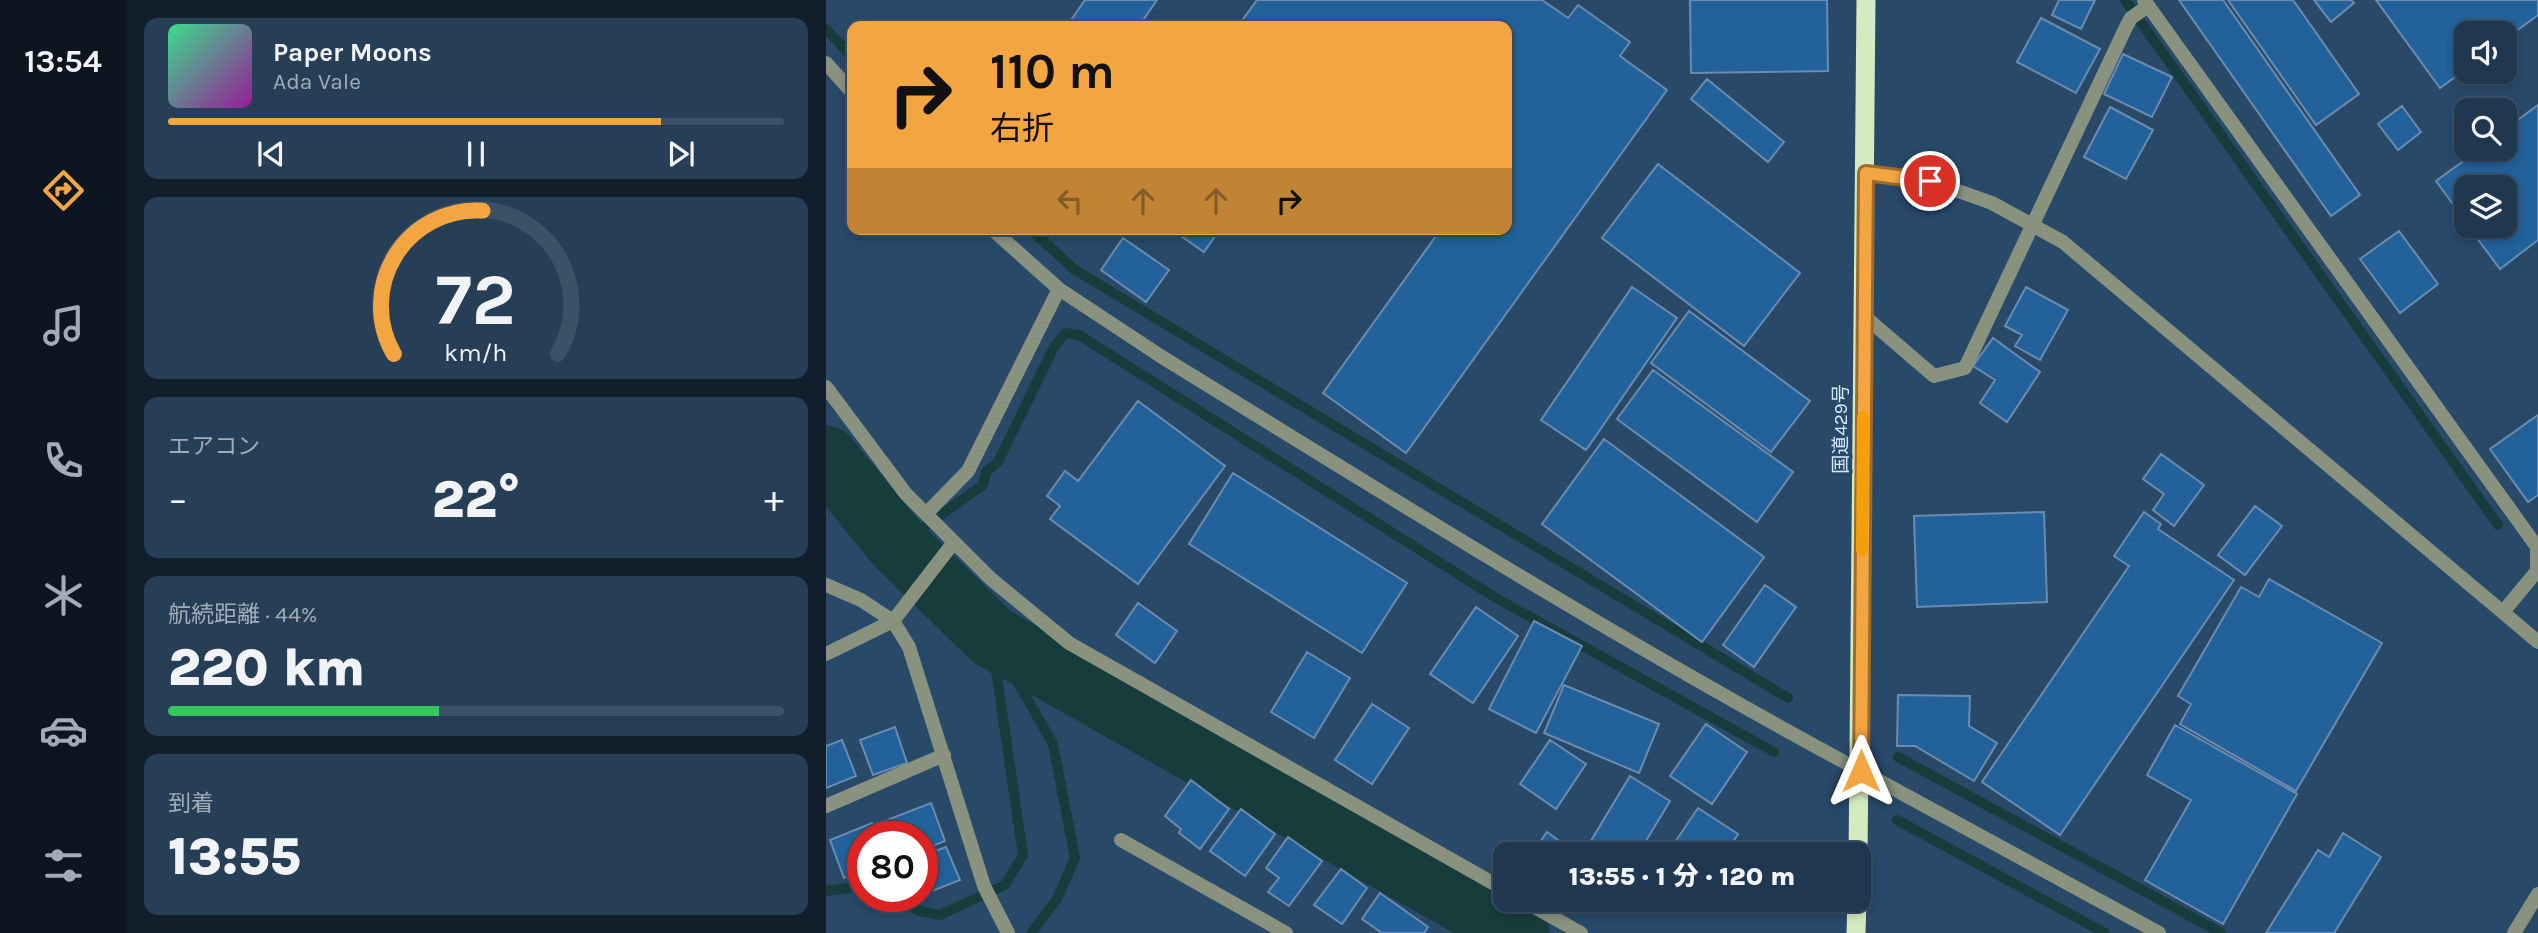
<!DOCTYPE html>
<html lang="ja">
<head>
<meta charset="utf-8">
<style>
	body { margin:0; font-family:Karla,"Noto Sans JP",sans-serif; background:#273f56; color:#f1f3f6; height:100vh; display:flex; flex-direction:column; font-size:26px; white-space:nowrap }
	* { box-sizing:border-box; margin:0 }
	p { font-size:23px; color:#a1acb7 }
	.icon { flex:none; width:38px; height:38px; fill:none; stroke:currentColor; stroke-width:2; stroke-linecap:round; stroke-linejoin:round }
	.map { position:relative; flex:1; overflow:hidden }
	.panel { display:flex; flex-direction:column; gap:18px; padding:18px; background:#111e2b; width:700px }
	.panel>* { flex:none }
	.guide { position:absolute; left:21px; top:21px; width:665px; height:214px; border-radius:14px; box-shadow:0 4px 10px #0003,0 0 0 2px #3c5166; background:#f2a541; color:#111; overflow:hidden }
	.controls { position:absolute; left:1628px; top:21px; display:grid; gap:14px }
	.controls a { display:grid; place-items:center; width:63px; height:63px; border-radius:14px; background:#1f374f; box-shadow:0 4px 10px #0003,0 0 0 2px #3c5166; font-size:35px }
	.speed { position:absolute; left:21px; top:821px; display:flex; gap:14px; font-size:35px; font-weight:700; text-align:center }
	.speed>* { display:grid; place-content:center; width:91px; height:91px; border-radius:50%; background:#1f374f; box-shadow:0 4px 10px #0003,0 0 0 2px #3c5166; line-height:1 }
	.speed .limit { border:10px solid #d22; background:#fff; color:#111 }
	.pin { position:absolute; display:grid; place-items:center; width:60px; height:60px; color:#fff; margin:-30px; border:4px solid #fff; border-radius:50%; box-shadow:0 2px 7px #0007 }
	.me { position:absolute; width:77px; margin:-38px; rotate:0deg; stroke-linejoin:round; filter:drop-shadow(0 0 5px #0008) }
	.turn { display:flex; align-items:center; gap:24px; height:147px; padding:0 28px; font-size:32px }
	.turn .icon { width:91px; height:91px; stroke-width:2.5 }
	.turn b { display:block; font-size:49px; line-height:60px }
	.lanes { display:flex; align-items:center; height:66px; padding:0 28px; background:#0003; justify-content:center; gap:35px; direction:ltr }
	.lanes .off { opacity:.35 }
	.big { font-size:52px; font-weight:800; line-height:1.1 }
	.panel .card { flex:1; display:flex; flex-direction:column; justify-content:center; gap:10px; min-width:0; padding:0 24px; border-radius:14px; background:#273f56 }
	.panel .dial { align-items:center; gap:0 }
	.dial svg { height:182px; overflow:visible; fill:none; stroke:#3c5166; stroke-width:7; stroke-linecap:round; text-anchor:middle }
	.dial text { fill:#f1f3f6; stroke:none }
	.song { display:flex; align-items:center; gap:21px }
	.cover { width:84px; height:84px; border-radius:10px; background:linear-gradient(135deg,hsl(150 70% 55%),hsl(300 70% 35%)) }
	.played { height:7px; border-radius:4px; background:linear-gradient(90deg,#f2a541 80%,#3c5166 80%) }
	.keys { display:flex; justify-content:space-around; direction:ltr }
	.heat { display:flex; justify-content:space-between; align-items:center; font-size:38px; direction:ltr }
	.charge { height:10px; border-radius:5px; background:linear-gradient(90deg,#34c759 44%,#3c5166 0) }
	.trip { position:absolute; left:667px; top:842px; width:378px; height:70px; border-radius:14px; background:#1f374f; box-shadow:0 4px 10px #0003,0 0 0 2px #3c5166; font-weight:800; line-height:70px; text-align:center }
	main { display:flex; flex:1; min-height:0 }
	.menu { display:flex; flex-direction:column; width:126px; justify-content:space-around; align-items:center; background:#0c1620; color:#a1acb7 }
	.menu .icon { width:49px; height:49px }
	.menu .selected { color:#f2a541 }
	.menu b { font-size:32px; color:#f1f3f6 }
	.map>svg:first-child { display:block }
</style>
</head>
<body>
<main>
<nav class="menu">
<b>13:54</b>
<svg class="icon selected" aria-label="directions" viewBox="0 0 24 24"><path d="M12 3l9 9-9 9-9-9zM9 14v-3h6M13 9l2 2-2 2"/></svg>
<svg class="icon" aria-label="music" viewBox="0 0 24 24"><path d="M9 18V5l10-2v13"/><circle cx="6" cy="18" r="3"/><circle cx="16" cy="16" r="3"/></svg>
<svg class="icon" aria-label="phone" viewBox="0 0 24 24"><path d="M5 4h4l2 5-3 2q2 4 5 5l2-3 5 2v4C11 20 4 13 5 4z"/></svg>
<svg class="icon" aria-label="climate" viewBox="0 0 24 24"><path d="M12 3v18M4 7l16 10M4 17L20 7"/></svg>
<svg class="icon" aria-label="car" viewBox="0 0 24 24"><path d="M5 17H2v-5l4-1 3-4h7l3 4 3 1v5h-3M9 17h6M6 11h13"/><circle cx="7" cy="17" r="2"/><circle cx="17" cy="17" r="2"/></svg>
<svg class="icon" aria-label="filters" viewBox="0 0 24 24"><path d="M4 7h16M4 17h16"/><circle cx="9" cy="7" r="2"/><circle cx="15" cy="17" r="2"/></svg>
</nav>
<section class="panel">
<div class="card">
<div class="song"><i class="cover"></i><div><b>Paper Moons</b><p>Ada Vale</p></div></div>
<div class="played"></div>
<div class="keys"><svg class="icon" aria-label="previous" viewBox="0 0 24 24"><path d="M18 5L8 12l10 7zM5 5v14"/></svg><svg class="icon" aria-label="pause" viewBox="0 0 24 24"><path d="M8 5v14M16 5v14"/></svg><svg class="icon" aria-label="next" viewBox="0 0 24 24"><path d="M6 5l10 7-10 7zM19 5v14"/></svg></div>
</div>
<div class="card dial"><svg viewBox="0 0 100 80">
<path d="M14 69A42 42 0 1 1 86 69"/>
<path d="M14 69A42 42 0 0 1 53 6" stroke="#f2a541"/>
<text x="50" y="56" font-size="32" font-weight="700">72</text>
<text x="50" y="72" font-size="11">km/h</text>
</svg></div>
<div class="card"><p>エアコン</p>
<div class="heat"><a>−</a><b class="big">22°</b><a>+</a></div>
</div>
<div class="card"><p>航続距離 · 44%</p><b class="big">220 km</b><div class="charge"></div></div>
<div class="card"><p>到着</p><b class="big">13:55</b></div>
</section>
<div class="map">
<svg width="1712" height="933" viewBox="0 0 1712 933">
	<rect width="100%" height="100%" fill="#294969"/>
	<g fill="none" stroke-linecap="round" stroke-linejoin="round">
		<!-- stream -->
		<path stroke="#163d3b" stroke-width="10" d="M1299,0L1672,525
			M0,29L26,57
			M204,229L249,270L962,698
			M72,545L157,485L160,472L172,462L228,347L239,333L253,335L670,598L948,752
			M168,641L227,744L249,858L231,899L205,933
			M1072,757L1395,933
			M1071,820L1279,933
			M0,891L37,886
			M63,896L94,911L114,915L179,885L197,855L165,636"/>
		<!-- river -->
		<path stroke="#163d3b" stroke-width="63" d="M0,457L72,545L165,636L692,933"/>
	</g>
	<!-- building -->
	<path fill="#226199" stroke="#698cb0" stroke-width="2" d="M259,0H331L313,26H241Z
		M431,0H716L742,18L752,5L804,42L794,56L841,90L580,453L497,393L615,229H681V26H412Z
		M864,0H1001L1002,71L865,73Z
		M1233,0H1269L1255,29L1226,15Z
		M1353,0H1397L1534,195L1505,216Z
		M1402,0H1467L1533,94L1490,125Z
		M1488,0H1525L1528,3L1505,22Z
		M1550,0H1712V15L1678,40V33H1640V69L1614,88Z
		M1215,18L1274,49L1250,93L1191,62Z
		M1297,54L1346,77L1326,117L1278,94Z
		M881,79L958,142L942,162L865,99Z
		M1712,105V240L1674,269L1642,226H1678V187H1640V222L1610,181L1654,149H1678V130Z
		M1576,106L1595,132L1572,150L1552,124Z
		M1284,107L1327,130L1300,179L1258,157Z
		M832,164L974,273L918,346L776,238Z
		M345,229H394L378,252Z
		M1573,231L1612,284L1574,313L1534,259Z
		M297,238L343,270L320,302L275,270Z
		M806,287L851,318L760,450L715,420Z
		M1200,287L1242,310L1214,360L1189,346L1196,335L1179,326Z
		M863,311L984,401L945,452L825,363Z
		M1167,338L1214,372L1181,422L1154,403L1169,380L1147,366Z
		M827,370L967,472L931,522L791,419Z
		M312,401L399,466L312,584L224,519L234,506L221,496L239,471L252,481Z
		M1712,415V495L1702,502L1664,449Z
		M778,439L938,557L876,642L716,524Z
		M1335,454L1378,485L1348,526L1327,510L1338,494L1317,479Z
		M407,473L581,583L536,653L363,544Z
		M1429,506L1456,526L1419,575L1392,555Z
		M1218,512L1221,602L1091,607L1088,516Z
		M1318,512L1335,524L1332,529L1408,580L1234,835L1156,782L1303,566L1288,556Z
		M1443,579L1556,643L1470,791L1354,724L1365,704L1352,696L1415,587L1433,597Z
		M939,585L970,607L928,667L897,645Z
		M312,603L351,631L329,663L290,635Z
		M650,607L692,636L647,703L604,674Z
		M708,621L756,646L710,733L663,709Z
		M481,652L524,678L488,738L445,712Z
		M738,685L833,724L813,773L718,733Z
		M1072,695L1144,696L1143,726L1171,743L1148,781L1089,746H1071Z
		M546,704L583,728L546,784L509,760Z
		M880,724L921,752L886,804L844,776Z
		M1349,725L1471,794L1397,924L1319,880L1365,800L1321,775Z
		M69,727L81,763L47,775L34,740Z
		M16,740L30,776L0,788V746Z
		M724,740L760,764L730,809L694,784Z
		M804,776L844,801L812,854H768L760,849Z
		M365,780L403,809L374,849L353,833L355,829L339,816Z
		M105,803L119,841L96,850V836H67L61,820Z
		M872,808L912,834L899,854H841Z
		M415,809L449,834L419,876L384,851Z
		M46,823L52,836H37V870L18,878L4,840Z
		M721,832L746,850L743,854H706Z
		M1517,833L1555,857L1508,933H1440L1492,850L1503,857Z
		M462,837L496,861L463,906L442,892L453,878L440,868Z
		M120,847L134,880L96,895V856Z
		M515,869L541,888L516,924L488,905Z
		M554,893L602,927L598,933H556L536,919Z"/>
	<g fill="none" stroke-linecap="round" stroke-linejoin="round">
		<!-- minor -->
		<path stroke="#88927f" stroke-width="14" d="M1318,0L1711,547V571L1677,612
			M0,63L26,92
			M166,229L233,289L336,357
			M1037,315L1108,376L1139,368L1300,27L1305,18L1322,6
			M0,387L80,494L165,579L243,643L679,890
			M100,514L142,471L233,289
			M0,585L35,600L67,621L83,647L158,886L182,933
			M0,654L67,621L128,542
			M1035,771L1333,933
			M0,806L118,755
			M295,840L460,933
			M696,900L755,933
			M1688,933L1712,894"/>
		<!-- tertiary -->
		<path stroke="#88927f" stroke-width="14" d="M1040,173L1104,181L1166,203L1237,242L1712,642
			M336,357C567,499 796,643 1035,771"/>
		<!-- trunk -->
		<path stroke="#d4eac0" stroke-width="19" d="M1032,859L1040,0
			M1030,933L1031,900"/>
	</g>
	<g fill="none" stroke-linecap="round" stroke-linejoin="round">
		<!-- route casing -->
		<g stroke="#9d6b2a" stroke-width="18">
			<path id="route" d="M1035,771L1040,173L1104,181"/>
		</g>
		<!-- route -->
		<use href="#route" stroke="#f2a541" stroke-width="12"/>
		<!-- slow -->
		<path stroke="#f59e0b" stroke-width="12" d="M1036,550L1037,417"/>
	</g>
	<g text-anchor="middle" stroke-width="7" stroke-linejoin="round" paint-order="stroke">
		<!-- street labels -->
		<g font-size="19" fill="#d6e8fc" stroke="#294969">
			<text transform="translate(1014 429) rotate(-90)" y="7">国道429号</text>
		</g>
	</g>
</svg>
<div class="controls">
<a><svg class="icon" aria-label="sound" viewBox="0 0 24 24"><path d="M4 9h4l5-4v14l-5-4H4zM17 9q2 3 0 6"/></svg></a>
<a><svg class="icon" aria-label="search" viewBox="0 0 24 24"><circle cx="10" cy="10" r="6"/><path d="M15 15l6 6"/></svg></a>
<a><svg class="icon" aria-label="layers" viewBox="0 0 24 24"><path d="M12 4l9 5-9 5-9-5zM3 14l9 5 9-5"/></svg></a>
</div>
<div class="speed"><div class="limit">80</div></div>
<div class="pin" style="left:1104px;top:181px;background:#d93025"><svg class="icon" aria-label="arrive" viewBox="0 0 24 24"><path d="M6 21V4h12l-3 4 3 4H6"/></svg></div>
<svg class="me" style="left:1035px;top:771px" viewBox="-20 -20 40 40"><path d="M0-17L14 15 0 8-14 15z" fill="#f2a541" stroke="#fff" stroke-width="4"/></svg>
<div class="trip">13:55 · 1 分 · 120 m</div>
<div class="guide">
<div class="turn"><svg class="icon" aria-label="right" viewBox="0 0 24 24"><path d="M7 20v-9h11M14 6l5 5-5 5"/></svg><div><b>110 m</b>右折</div></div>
<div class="lanes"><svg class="icon off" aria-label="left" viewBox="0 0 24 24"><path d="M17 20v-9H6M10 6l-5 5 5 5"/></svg><svg class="icon off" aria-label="ahead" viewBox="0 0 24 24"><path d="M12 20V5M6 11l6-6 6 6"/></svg><svg class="icon off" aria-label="ahead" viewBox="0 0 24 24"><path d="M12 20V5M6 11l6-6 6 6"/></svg><svg class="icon" aria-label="right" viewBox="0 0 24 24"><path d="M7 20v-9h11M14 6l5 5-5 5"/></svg></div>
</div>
</div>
</main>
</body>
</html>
